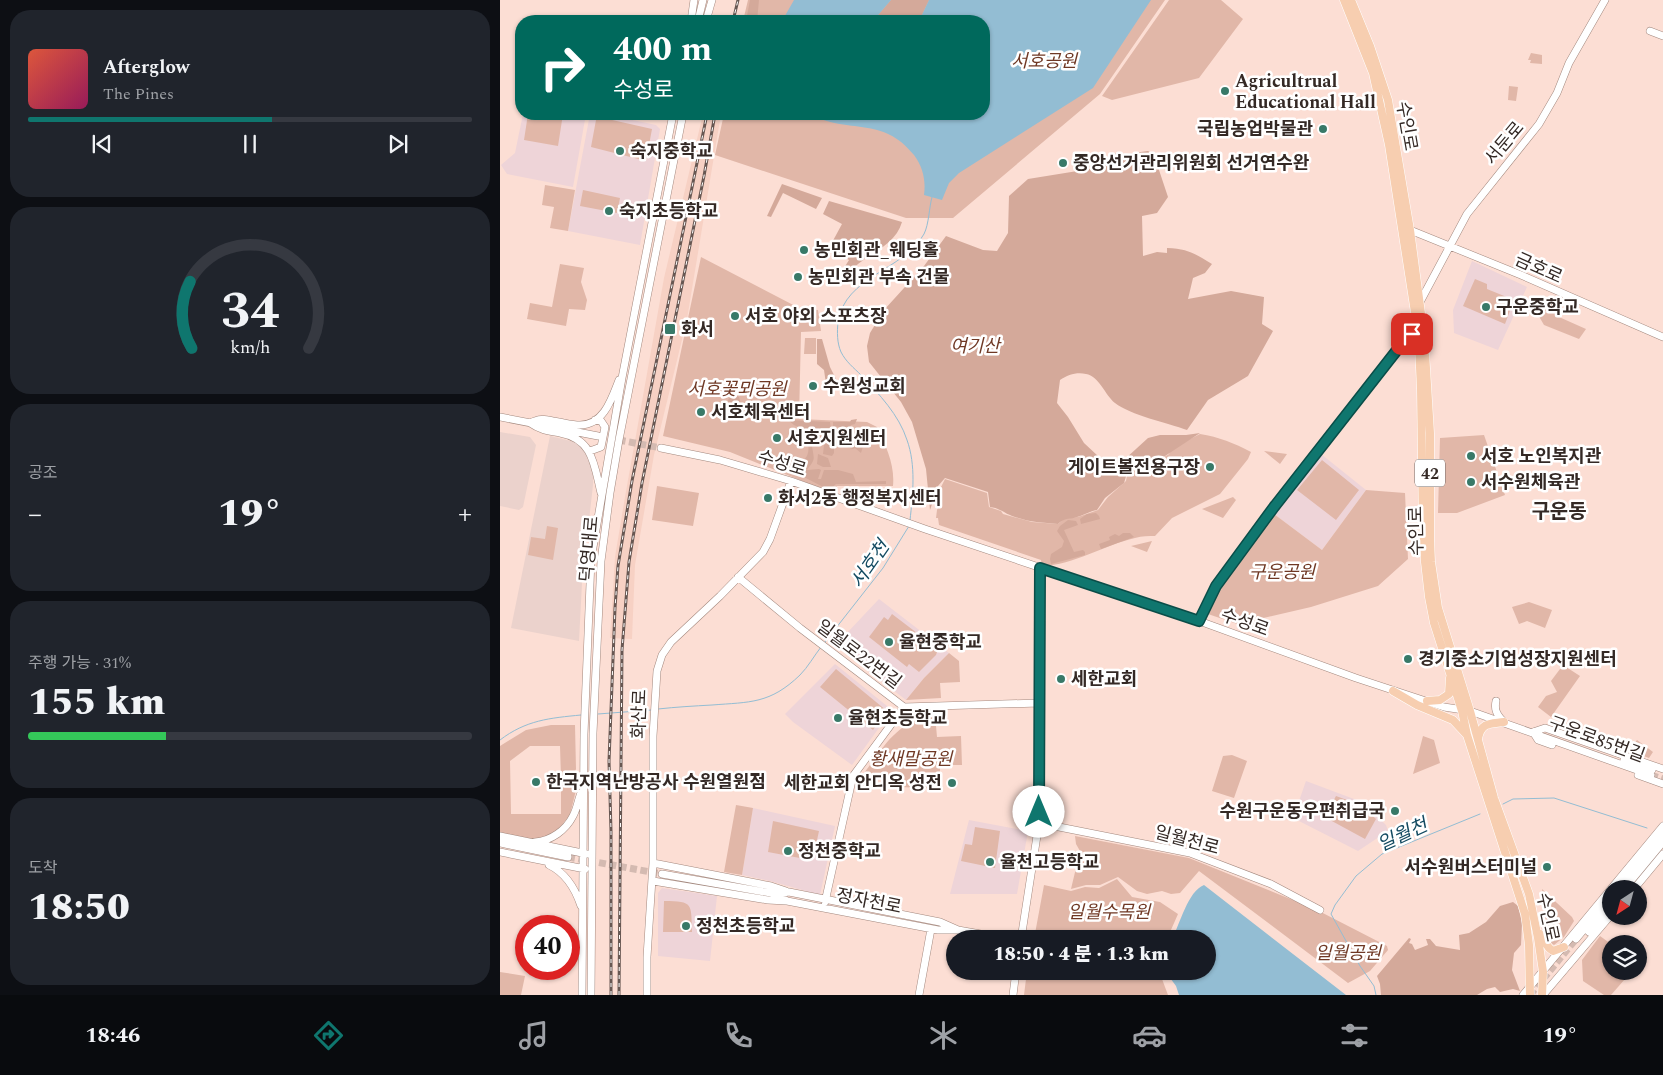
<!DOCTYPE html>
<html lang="ko">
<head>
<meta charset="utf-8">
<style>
	body { margin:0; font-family:Spectral,"Noto Sans KR",serif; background:#20242c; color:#f1f3f6; height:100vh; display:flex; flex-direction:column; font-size:19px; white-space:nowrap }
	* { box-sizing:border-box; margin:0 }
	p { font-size:16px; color:#9ea1a6 }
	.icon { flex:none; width:28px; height:28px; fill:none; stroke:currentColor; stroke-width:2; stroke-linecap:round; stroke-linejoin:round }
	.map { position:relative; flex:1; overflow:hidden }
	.details { display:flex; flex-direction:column; gap:10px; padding:10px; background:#0d0f14; width:500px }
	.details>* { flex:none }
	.top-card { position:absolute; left:15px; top:15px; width:475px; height:105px; border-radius:20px; box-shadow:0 1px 4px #0004; background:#00695c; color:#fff; overflow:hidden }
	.needle { width:32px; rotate:216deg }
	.buttons { position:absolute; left:1102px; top:880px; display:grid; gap:10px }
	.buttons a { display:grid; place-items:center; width:45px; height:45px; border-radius:50%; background:#171b24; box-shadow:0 1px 4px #0004; font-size:25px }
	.speed { position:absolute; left:15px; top:915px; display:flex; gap:10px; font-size:25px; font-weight:700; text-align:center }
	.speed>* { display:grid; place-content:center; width:65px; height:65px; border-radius:50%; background:#171b24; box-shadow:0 1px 4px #0004; line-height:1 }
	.speed .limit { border:8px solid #d22; background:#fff; color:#111 }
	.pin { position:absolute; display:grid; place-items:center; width:42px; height:42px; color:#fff; margin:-21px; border-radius:10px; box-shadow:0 2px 8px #0006 }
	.me { position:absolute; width:55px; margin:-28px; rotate:0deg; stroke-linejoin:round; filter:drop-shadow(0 0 4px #0008) }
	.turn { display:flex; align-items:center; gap:18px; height:105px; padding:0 15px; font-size:22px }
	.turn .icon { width:65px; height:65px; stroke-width:2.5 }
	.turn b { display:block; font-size:35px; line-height:42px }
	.big { font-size:38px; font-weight:800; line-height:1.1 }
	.details .tile { flex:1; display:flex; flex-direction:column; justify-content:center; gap:8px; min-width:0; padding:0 18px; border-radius:20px; background:#20242c }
	.details .dial { align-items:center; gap:0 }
	.dial svg { height:130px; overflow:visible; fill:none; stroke:#363941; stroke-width:7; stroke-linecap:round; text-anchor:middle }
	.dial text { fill:#f1f3f6; stroke:none }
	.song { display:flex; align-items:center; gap:15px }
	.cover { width:60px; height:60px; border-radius:8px; background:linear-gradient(135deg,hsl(10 70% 55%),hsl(330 70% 35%)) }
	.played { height:5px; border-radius:2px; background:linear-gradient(90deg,#0f766e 55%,#363941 55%) }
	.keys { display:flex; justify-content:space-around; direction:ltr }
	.heat { display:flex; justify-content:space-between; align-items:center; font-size:28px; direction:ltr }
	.charge { height:8px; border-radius:4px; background:linear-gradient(90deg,#34c759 31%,#363941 0) }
	.trip { position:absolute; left:446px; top:930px; width:270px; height:50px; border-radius:25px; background:#171b24; box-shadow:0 1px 4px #0004; font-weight:800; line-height:50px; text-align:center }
	.tabs { display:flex; height:80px; justify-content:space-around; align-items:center; background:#090b0e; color:#9ea1a6 }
	.tabs .icon { width:35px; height:35px }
	.tabs .selected { color:#0f766e }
	.tabs b { font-size:22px; color:#f1f3f6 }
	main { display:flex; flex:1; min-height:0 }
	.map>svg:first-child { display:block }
</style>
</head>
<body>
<main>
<section class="details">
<div class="tile">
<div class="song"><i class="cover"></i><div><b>Afterglow</b><p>The Pines</p></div></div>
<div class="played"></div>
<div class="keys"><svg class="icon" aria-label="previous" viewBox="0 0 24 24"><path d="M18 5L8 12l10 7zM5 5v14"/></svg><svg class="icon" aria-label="pause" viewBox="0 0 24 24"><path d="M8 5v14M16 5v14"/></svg><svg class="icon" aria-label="next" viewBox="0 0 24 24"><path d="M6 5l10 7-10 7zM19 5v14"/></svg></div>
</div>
<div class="tile dial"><svg viewBox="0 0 100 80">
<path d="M14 69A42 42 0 1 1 86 69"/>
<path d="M14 69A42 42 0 0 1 13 28" stroke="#0f766e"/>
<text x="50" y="56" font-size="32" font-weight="700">34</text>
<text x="50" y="72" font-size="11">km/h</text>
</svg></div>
<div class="tile"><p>공조</p>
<div class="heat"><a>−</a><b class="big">19°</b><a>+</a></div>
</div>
<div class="tile"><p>주행 가능 · 31%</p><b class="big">155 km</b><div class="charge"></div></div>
<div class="tile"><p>도착</p><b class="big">18:50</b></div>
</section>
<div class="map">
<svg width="1163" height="995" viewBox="0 0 1163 995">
	<rect width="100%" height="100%" fill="#fcded4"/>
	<!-- commercial -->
	<path fill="#ebd2cc" d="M0,432L30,437L36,445L23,507L19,510L0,506Z
		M50,436L75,442L83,448L88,455L93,471V485L82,583L79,641L11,628Z"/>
	<!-- built -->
	<path fill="#f7d1c4" d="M203,114H221L187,319L154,455L135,565L132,639L110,638L115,557L125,497L164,278Z"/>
	<!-- education -->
	<path fill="#eed4d8" d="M23,114H86L73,187L7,174L1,165L15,153Z
		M90,114H104L156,125L160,129L140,245L68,231Z
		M972,261L1027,287L998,350L954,333L953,310Z
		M821,454L866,490L822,550L774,514Z
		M379,599L449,653L424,678L406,700L341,650L346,634Z
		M335,664L392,710L352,765L293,722L285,714Z
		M806,781L862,802L886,825L888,831L858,851L793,818Z
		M253,808L335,826L320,895L270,881L242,875Z
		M469,820L528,831L517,894H450Z
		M162,888L217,896L210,961L158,956V893Z"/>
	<!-- green -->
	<path fill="#e1b7a8" d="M248,0H665L600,94L453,218H406L215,155L224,114H484V21H243Z
		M669,0H721L743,19L699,78L612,100L602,96Z
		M1031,53L1042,55V64L1030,63L1031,60H1028Z
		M1009,86L1018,87L1016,101L1008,100Z
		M28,114H63L58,146L24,140Z
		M99,117L152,129L146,161L91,147L96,120Z
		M45,185L75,190L68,231L50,228L54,207L42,205Z
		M83,190L120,198L117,213L80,206Z
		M201,257L301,309L318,310L321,331L301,332L299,419L367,422L377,427C386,446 395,465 393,486H337L332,493L230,452L163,436Z
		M60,264L84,268L81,282L87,300L85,310L69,309L66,326L27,319L30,303L52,307Z
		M975,279L987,284V289L1014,300L1005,324L963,306Z
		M1042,299H1053L1059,317L1086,329L1079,339L1044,325L1037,313Z
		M305,338H316V354H304Z
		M700,434C719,437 734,443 751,452L748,459L720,494L672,518L655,536C649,536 642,536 635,538C604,545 574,565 542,566L541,560L439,525L438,518H436L437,510L442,496L440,489L445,479L487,493L489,507L501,511L503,514L532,522L558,524L565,518L578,517L598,510L608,497L626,481L628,470L643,458L658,461L669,454L672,448Z
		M984,435L1005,495L957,513H938L940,438Z
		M764,451L787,454L780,464Z
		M822,460L859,490L836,520L797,490Z
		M157,486L199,493L193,526L152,520Z
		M866,490L905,493L908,559L878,586L811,607L759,619L755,630L705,613L720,588L774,514L822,550Z
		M733,497L736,500L723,518L702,509Z
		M47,526L58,528L53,560L28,555L31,537L45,539Z
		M652,541L647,552L631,546Z
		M1029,602L1052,610L1045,628L1027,621L1019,624L1012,607Z
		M392,614L438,649L436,655L419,672L409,664L407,667L369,637L384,617L388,620Z
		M449,653L459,661L460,682L440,683L441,698L406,700L424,678Z
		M1063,665L1080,676L1051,717L1038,707L1046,696L1057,692L1051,681Z
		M336,669L387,711L373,730L320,687Z
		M435,715L437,737L461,736L462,765H440V789L401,787L364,773C386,744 396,722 435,715Z
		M51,725H75L76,769L73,778H61L60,746H30L10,761L11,814H61V785H72L76,790L70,815L55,833L39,839H27L0,834V746L26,730Z
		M923,736L934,740L940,763L913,774Z
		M1137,740L1153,752L1149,758L1129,751Z
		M732,755L747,761L734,798L712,791L723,756Z
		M836,796L861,805L876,819L865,839L830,820L827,813Z
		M236,805L253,808L242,875L224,872Z
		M273,821L319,831L314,854L306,853L305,859L268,852Z
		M475,827L500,831L495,868L461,861L465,844L472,845Z
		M575,836L689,858L815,909L887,946L888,950L870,971L848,983L699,871L680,893L671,894L662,891L647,894L637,891L618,877L600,885H586L571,889L580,851L576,844Z
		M617,879L632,897L660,902L678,914L667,939H534L544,885L571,891L585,887L599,888Z
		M1042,889L1072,917L1074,921L1064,937L1054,945L1051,943L1048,937Z
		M164,901C194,901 191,904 192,932H163Z
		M1100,936L1111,944V971H1132L1111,995H1104L1083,981L1082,960Z
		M527,971H659L668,995H524Z
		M0,972L25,976L21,995H0Z"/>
	<!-- forest -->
	<path fill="#d4a99a" d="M250,0H259L257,21H246Z
		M391,0H429L419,21H373Z
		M648,151L658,157L659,170L668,197L657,213L642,216L643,256L657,252L667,253V248C688,249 694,253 712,264L705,273L693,278L688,299L731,291L764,297L762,324L773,331L748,376L708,400L687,430C668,423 630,415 615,403C605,395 599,376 586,374C576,372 568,375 560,380L557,403L568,417L584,443L613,470L648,438L660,435H686L700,433L659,460L643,457L628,470L624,483L605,498L597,510C590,511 584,515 577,517C567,520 566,517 558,524C543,523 529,522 515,517C505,514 500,508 490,507L488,492L445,478L438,486L430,510L426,469L412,422L401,402L369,362L367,346L370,333L384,310L424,266L446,236L483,250L497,251L508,233L509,196L528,179L596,168L598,158H606L612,153L626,154Z
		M282,184L322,198L316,209L283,193L271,217L267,216Z
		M329,201L402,222C396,243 375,251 358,264C350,271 343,278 335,285L334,284L349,260L329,248L342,224L323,214Z
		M317,339H322L330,367L339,385L326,384L324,370L317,364Z
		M232,394L239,397L241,405L239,409L234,410L229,407L228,400Z
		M357,419L355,424L351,425L347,432L340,427L333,426V422H350L351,420Z
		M288,420L330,422L331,430L326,436L312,431L309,432L294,425Z
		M346,435L356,436V439L365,440L361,453L355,448L353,449L340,445L342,438Z
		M328,442L334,446V453L332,456L323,454L324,445Z
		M308,443L313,444L312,446C314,460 316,458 307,470L319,469L321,470L318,479H321L324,470H338L353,474L356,482L386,481V484H336L329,490L300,475L297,468C305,457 310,458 308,443Z
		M318,454L328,458L331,467H323L317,464Z
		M596,513L599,516L600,519L581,524L580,519L587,514Z
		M568,520L576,521L578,525L564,530L574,552L583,550L585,552V555L551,564L550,559L551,554L562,547L564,541L557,531L560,526Z
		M623,533H630L634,537L601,549L599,544L610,540L609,537L615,534L619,536Z
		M1013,902L1018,906L1022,923L1021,945L1014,953L1012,970L1020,991L1013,989L1000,992L995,987L987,989L977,995H881L880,984L877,976L909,938L911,939L909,943L912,944L915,950L928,945L926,939H930L936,946L960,950L959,935L969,933L986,922L1000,906Z"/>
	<!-- water -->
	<path fill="#93bdd3" d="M294,0H391L373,21H282Z
		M429,0H651L593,88L459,173L449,183L442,200L424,195C426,181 423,167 414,155C382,115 349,135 310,114H484V21H419Z
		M704,885L846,995H679L676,986L665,971H708V939H672C680,924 688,891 704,885Z"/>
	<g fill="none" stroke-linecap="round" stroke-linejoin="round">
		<!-- stream -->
		<path stroke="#93bdd3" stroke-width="1" d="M410,520C413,494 416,465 407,440C399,415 379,394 361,375C354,368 346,362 341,352C337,343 337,332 338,322C345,276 403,271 424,234C429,224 429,208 432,197
			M325,642L383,568L409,526
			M158,709C176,707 194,706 212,705C250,702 270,704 300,675C308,667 314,656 321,647
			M98,714L151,710
			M0,740C26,720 50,718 81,715
			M1003,804L1013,799L1054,798L1147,828
			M876,995L874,986L860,966L831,914L835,905L856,876L882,854L980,814"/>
		<!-- secondary-tunnel -->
		<path stroke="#d4bab1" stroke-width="7" stroke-dasharray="7 3.5" stroke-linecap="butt" d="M98,436L161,448
			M1151,775L1163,779
			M68,857L162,874
			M1030,995L1076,939"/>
		<!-- secondary casing -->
		<g stroke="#a3887e" stroke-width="8">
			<path id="secondary" d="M191,21L194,0
				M198,21L203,0
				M206,21L212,0
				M1150,31L1163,36
				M905,230H910L1021,275L1163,337
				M920,302L967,214L1039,124L1057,93L1069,63L1105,0
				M916,319L905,340L913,341L919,346
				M0,417L98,436
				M161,448L220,460L291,481L425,529L691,618L856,678L944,707L970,711L1151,775
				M90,451L101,447L105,427L101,421L95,420
				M101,493C94,464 93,439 60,433C48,431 40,430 30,423C39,418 44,419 53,421C62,422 71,425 80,425C104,425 112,398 119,380
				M238,577L300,628L404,707L539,703
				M699,621L716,586L773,507L908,336L917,334L923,335
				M996,701C994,710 997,715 1004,722
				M1033,732L1038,740L1052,745
				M1033,732L1045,728L1163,769
				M1124,760L1152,770
				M1138,775L1163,784
				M539,823L690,853L771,884L820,910
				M0,836L87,854
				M35,842C51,841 66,830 73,816C77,809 78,800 81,793
				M0,843L68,857
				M0,852L85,869
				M153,863L271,886L286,891
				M49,865C66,873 75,888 81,906
				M162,874L276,894L289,892L440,922L458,930
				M153,881L268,900L286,901
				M1118,889L1163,834
				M1124,889L1163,842
				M1134,889L1163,854
				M276,894L287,901L438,930H458L509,939
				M325,902L353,776L404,707
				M1089,932L1111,904
				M521,939L539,823L540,568
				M1076,939L1111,897
				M82,995L84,734L91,559L122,378L173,114
				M91,995L93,733L101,561L110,493L119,440L183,114
				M147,995V957L153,863V736L157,671L162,655L171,642L220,596L263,552L270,539L291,481
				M419,995L431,929
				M513,995L516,971
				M1023,995L1163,826
				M1043,995L1111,915"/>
		</g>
		<!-- primary casing -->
		<g stroke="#fff" stroke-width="9">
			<path id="primary" d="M844,0L873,73L889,145L916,319L919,346L921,389L923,529L925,562L929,597L934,623L962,711L967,735L1025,914L1029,945L1030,995
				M851,0L870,46L888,100L910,230L924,336L930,433V540L931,562L938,608L970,711L994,798L1029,894L1038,938L1043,972L1042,995
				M893,691L917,705L953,720L966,734
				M927,701L940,700L949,694L950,678
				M978,738C982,722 989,724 1004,722
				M1040,934L1049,948L1053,951L1064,947"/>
		</g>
		<!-- secondary -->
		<use href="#secondary" stroke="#fff" stroke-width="7"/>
		<!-- primary -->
		<use href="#primary" stroke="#f7ceb0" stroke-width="8"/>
		<!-- rail casing -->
		<g stroke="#675752" stroke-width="3">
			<path id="rail" d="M233,21L238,0
				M111,995V831L109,761L115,608L118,566L132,481L207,114
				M119,995L122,650L129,562L142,483L204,176L215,114"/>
		</g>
		<!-- rail -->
		<use href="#rail" stroke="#fff" stroke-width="1" stroke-dasharray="4" stroke-linecap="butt"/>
	</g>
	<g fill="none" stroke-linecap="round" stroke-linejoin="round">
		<!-- route casing -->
		<g stroke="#0a4d48" stroke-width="12">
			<path id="route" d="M539,812L540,568L699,621L716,586L774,507L908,336L912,334"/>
		</g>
		<!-- route -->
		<use href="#route" stroke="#0f766e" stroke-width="9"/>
	</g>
	<!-- markers -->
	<g fill="#387968" stroke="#fff" stroke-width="2">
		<circle cx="725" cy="91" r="5"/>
		<circle cx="823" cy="129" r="5"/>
		<circle cx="120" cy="151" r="5"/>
		<circle cx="563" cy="163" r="5"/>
		<circle cx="109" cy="211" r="5"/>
		<circle cx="304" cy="250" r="5"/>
		<circle cx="298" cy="277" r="5"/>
		<circle cx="986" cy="307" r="5"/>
		<circle cx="235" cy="316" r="5"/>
		<rect x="164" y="323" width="12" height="12" rx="2.5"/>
		<circle cx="313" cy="386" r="5"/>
		<circle cx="201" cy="412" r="5"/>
		<circle cx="277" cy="438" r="5"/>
		<circle cx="971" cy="456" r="5"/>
		<circle cx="710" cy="467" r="5"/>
		<circle cx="971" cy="482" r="5"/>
		<circle cx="268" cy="498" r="5"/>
		<circle cx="389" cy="642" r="5"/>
		<circle cx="908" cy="659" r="5"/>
		<circle cx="561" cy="679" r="5"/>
		<circle cx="338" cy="718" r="5"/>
		<circle cx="36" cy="782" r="5"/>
		<circle cx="452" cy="783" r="5"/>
		<circle cx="895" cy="811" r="5"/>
		<circle cx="288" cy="851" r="5"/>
		<circle cx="490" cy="862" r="5"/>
		<circle cx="1047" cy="867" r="5"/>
		<circle cx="186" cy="926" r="5"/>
	</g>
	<g text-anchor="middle" stroke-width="5" stroke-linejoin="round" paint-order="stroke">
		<!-- shield labels -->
		<rect fill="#fff" stroke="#716966" stroke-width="1" x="915" y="459.5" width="30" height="27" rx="4"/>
		<g font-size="16" font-weight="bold" fill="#342925">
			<text x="930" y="479">42</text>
		</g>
		<!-- park labels -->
		<g font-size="18" font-style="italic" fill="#6f3824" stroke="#fff">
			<text x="544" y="67">서호공원</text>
			<text x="475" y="352">여기산</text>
			<text x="237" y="395">서호꽃뫼공원</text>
			<text x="782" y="578">구운공원</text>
			<text x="411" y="765">황새말공원</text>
			<text x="609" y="918">일월수목원</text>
			<text x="848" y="959">일월공원</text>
		</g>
		<!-- poi labels -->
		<g font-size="18" font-weight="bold" fill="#342925" stroke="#fff" text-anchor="start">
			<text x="735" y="87">Agricultrual<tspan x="735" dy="21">Educational Hall</tspan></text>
			<text x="813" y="135" text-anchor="end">국립농업박물관</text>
			<text x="130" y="157">숙지중학교</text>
			<text x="573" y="169">중앙선거관리위원회 선거연수완</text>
			<text x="119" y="217">숙지초등학교</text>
			<text x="314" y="256">농민회관_웨딩홀</text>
			<text x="308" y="283">농민회관 부속 건물</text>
			<text x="996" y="313">구운중학교</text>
			<text x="245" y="322">서호 야외 스포츠장</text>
			<text x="181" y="335">화서</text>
			<text x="323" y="392">수원성교회</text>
			<text x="211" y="418">서호체육센터</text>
			<text x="287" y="444">서호지원센터</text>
			<text x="981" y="462">서호 노인복지관</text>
			<text x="700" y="473" text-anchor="end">게이트볼전용구장</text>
			<text x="981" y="488">서수원체육관</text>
			<text x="278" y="504">화서2동 행정복지센터</text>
			<text x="399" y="648">율현중학교</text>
			<text x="918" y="665">경기중소기업성장지원센터</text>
			<text x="571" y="685">세한교회</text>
			<text x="348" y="724">율현초등학교</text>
			<text x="46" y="788">한국지역난방공사 수원열원점</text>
			<text x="442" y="789" text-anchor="end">세한교회 안디옥 성전</text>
			<text x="885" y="817" text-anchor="end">수원구운동우편취급국</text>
			<text x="298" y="857">정천중학교</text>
			<text x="500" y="868">율천고등학교</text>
			<text x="1037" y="873" text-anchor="end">서수원버스터미널</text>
			<text x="196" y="932">정천초등학교</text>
		</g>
		<!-- street labels -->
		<g font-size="18" fill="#342925" stroke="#fff">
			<text transform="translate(907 126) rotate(80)" y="6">수인로</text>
			<text transform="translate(1004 143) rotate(-50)" y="6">서둔로</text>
			<text transform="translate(1039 268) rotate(24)" y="6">금호로</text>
			<text transform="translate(282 463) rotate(17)" y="6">수성로</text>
			<text transform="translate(916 531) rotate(-91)" y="6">수인로</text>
			<text transform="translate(89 549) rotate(-85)" y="6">덕영대로</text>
			<text transform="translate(745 622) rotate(20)" y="6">수성로</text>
			<text transform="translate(359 654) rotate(37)" y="6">일월로22번길</text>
			<text transform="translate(139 714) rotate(-88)" y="6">화산로</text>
			<text transform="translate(1097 739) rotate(20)" y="6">구운로85번길</text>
			<text transform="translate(687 840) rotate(15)" y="6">일월천로</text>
			<text transform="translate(369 901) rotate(11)" y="6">정자천로</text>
			<text transform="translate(1048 917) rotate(78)" y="6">수인로</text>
		</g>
		<!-- water labels -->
		<g font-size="19" font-style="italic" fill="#134a61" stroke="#fff">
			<text transform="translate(369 564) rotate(-55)" y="7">서호천</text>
			<text transform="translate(902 834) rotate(-25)" y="7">일월천</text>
		</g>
		<!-- quarter labels -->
		<g font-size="20" font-weight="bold" fill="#342925" stroke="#fff">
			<text x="1059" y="518">구운동</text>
		</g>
	</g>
</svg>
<div class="buttons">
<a><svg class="needle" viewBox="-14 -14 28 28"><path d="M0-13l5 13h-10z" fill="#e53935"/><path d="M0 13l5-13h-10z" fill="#9ea1a6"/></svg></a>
<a><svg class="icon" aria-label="layers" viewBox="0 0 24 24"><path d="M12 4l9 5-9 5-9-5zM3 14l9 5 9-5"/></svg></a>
</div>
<div class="speed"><div class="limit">40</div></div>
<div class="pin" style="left:912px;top:334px;background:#d93025"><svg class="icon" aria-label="arrive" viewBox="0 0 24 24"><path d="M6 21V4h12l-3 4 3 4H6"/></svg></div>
<svg class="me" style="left:539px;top:812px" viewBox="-20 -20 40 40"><circle r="19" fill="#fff"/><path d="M0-13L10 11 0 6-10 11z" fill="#0f766e"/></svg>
<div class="trip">18:50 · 4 분 · 1.3 km</div>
<div class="top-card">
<div class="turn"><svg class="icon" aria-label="right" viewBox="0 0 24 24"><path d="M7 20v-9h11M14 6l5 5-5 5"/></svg><div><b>400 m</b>수성로</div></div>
</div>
</div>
</main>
<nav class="tabs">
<b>18:46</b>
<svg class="icon selected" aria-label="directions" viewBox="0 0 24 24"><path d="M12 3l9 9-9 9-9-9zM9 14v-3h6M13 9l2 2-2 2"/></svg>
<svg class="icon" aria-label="music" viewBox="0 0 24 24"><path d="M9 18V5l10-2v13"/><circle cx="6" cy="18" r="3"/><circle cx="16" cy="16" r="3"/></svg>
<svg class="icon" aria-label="phone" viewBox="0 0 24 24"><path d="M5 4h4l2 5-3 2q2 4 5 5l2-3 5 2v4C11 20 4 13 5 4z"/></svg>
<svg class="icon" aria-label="climate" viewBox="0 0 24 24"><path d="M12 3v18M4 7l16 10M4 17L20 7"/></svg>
<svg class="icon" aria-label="car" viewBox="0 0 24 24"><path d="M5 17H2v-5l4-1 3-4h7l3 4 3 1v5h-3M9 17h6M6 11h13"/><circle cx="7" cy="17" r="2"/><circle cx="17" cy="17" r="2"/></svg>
<svg class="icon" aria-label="filters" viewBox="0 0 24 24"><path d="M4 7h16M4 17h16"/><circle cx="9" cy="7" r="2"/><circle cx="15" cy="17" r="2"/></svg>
<b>19°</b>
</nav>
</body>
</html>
